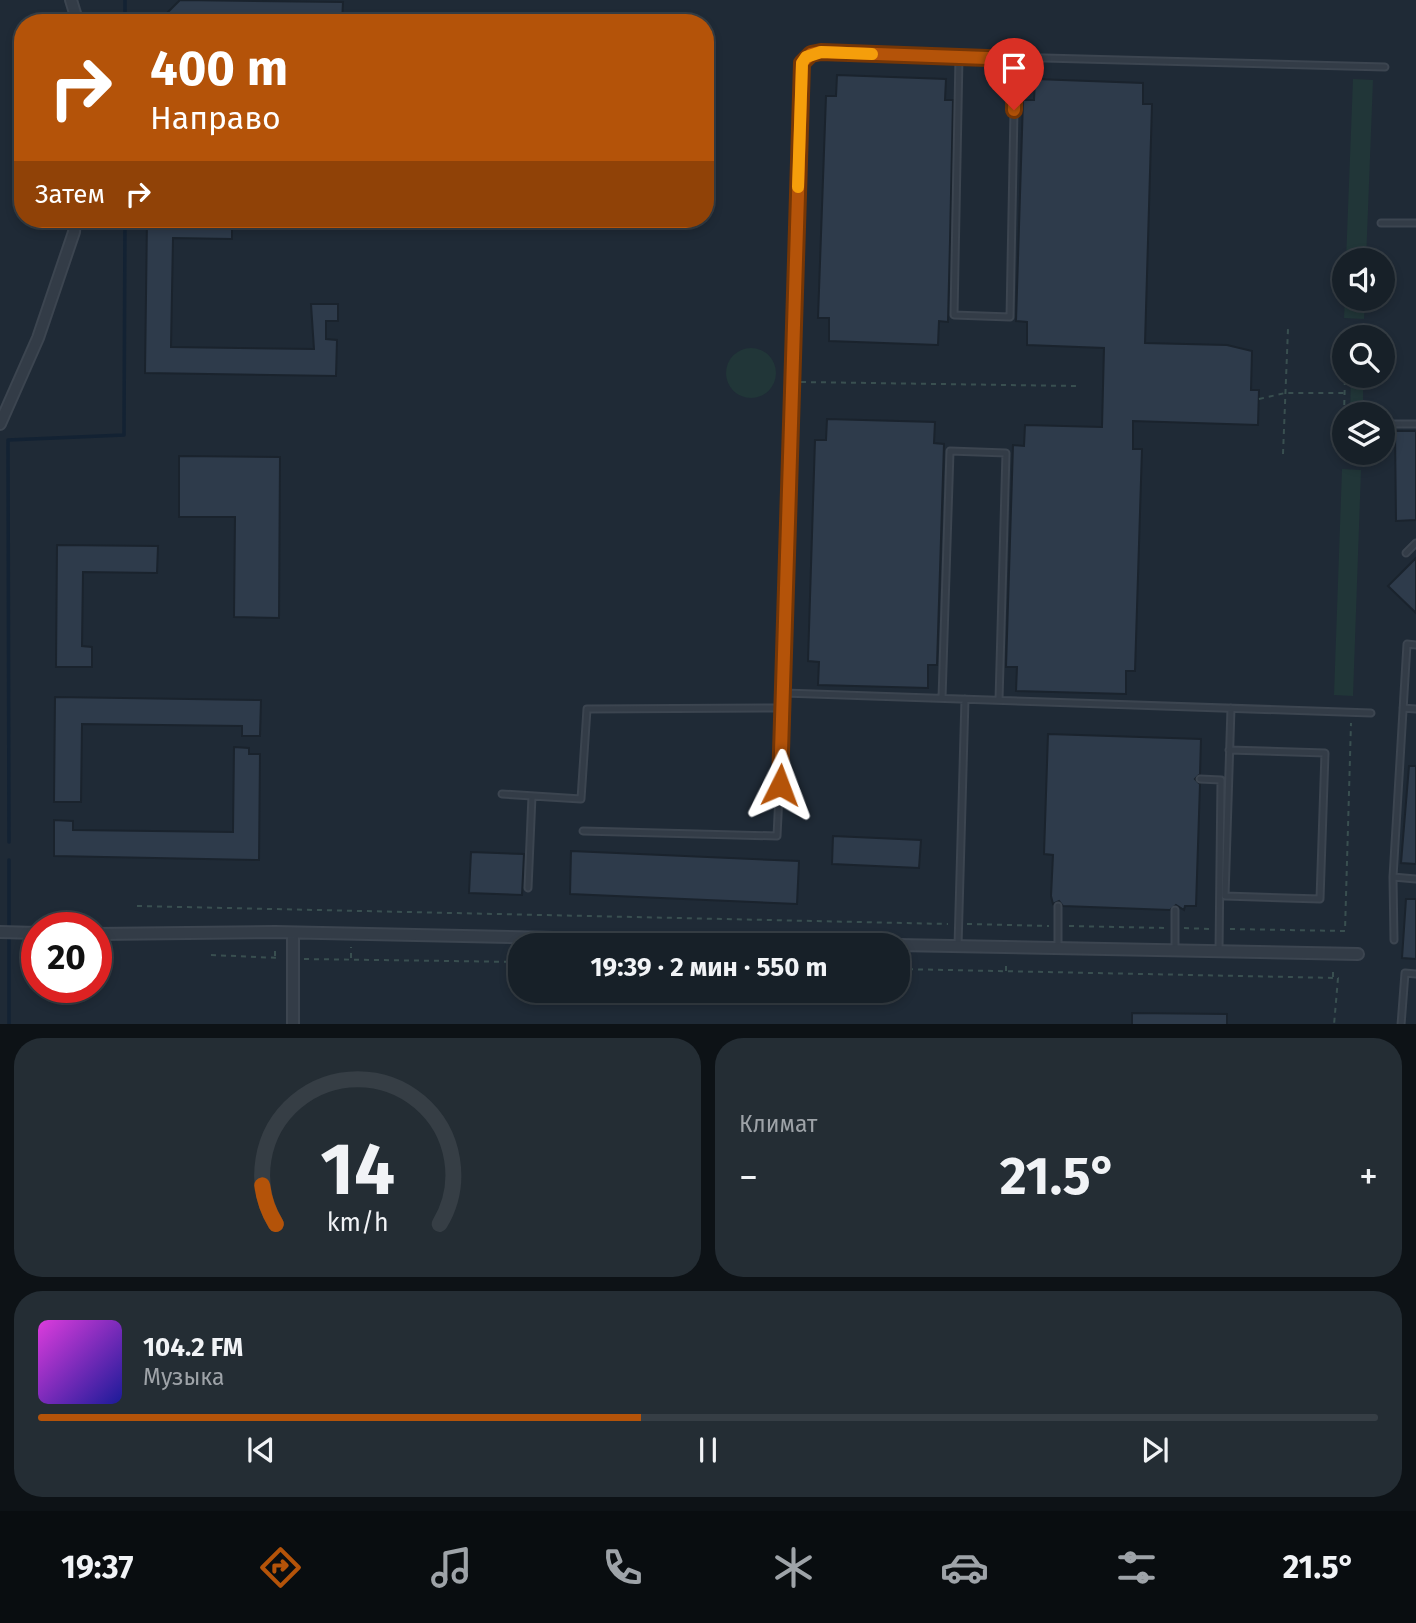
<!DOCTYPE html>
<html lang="ru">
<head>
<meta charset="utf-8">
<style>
	body { margin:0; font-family:"Fira Sans",sans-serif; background:#242d34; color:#f1f3f6; height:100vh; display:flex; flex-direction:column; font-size:26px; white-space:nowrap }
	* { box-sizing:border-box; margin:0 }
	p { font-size:23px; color:#9ea3a8 }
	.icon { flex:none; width:38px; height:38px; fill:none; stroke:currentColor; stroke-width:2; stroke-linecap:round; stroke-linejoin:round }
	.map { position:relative; height:1024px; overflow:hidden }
	.sheet { display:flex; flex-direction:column; gap:14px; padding:14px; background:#0d1216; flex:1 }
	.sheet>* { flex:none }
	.banner { position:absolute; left:14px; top:14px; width:700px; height:214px; border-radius:28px; box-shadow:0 4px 10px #0003,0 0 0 2px #363e45; background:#b45309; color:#fff; overflow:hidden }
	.buttons { position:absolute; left:1332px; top:248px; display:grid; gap:14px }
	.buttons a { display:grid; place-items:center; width:63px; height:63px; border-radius:50%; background:#172028; box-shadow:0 4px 10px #0003,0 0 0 2px #363e45; font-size:35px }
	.speed { position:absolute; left:21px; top:912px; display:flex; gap:14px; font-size:35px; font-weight:700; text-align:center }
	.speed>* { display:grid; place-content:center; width:91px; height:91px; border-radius:50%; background:#172028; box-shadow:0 4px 10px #0003,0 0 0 2px #363e45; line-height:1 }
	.speed .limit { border:10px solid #d22; background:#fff; color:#111 }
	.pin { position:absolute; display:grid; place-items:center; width:60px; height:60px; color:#fff; margin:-72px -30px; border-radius:50% 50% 50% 0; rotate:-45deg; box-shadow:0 0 7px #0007 }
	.pin .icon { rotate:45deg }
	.me { position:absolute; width:77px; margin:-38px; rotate:3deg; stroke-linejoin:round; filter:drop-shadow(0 0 5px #0008) }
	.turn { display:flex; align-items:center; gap:24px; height:147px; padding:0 21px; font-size:32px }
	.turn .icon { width:91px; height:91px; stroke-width:2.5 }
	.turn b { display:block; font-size:49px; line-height:60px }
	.then { display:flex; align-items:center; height:66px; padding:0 21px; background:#0003; gap:14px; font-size:26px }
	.big { font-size:52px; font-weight:700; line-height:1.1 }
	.sheet .tile { flex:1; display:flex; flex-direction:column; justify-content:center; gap:10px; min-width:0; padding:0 24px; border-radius:28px; background:#242d34 }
	.sheet .dial { align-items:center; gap:0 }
	.dial svg { height:182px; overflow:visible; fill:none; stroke:#363e45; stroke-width:7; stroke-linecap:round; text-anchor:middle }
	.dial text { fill:#f1f3f6; stroke:none }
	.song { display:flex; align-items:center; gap:21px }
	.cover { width:84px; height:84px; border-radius:10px; background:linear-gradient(135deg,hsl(300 70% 55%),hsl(240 70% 35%)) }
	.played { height:7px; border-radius:4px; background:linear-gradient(90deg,#b45309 45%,#363e45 45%) }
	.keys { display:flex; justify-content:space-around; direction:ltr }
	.heat { display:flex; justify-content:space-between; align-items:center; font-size:38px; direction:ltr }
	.sheet .tiles { flex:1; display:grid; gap:14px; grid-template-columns:1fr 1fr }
	.tile:last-child { grid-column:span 2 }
	.trip { position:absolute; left:508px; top:933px; width:402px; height:70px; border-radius:28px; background:#172028; box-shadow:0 4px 10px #0003,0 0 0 2px #363e45; font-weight:700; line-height:70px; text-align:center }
	.dock { display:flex; height:112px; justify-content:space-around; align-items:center; background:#090d10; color:#9ea3a8 }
	.dock .icon { width:49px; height:49px }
	.dock .selected { color:#b45309 }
	.dock b { font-size:32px; color:#f1f3f6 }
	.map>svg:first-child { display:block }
</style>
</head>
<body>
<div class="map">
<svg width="1416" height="1025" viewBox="0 0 1416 1025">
	<rect width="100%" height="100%" fill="#1f2a36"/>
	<!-- green -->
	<path fill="#213638" d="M1353,79L1373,80L1366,261H1346Z
		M1345,299H1365L1364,319L1344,318Z
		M726 373a25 25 0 1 1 50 0a25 25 0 1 1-50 0Z
		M1351,376H1363V415H1350Z
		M1342,469L1361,470L1353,696L1334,695Z"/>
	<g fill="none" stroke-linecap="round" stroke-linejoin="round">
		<!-- stream -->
		<path stroke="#132233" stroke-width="3.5" d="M125,23V0
			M9,842L8,440L124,435L125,219
			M9,860V1025"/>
	</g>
	<!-- building -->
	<path fill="#2e3b4b" stroke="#1a232d" stroke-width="2" d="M180,0L343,2L342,23H157Z
		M837,75L946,79L945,100H953L950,241L948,322L939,321L938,345L829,341V318H818L826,96H836Z
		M1035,79L1143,83V104H1152L1145,343L1227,345L1252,351L1251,390H1259L1258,425L1133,421V449H1142L1135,671H1126V694L1016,691L1017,667H1006L1013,445L1024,446L1025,425L1102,427L1104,348L1027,345V322L1016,321L1023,100H1034Z
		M147,219H232V239L173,238L171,347L314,349L311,304H338V321H326V339L337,340L336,376L145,373Z
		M827,419L935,422L934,443L944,444L937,665H928V688L818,685L819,662L808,661L815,440H826Z
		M1395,431H1416V520L1396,521Z
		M179,456L280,457L279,618L234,617L235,517H179Z
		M57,545L158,546L157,573L83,572L82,646L92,647V667H56Z
		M1416,558V613L1388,586Z
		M55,697L261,700L260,736H242V726L82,724L81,802H54Z
		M1048,734L1201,739L1200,774L1195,779L1200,784L1196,906H1185L1184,910L1176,905L1170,910L1063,906L1059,901L1053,904L1051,896L1053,855L1044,854Z
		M234,747L249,748V754H260L259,860L54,856V820L73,821V830L233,832Z
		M1409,766H1416V864L1401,863Z
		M833,836L921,840L919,868L832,864Z
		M571,851L799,861L797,904L570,894Z
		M471,852L524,854L522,895L469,893Z
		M1406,899H1416V959L1402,958Z
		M1132,1013L1227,1014V1025H1132Z"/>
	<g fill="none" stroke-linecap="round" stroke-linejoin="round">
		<!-- lane casing -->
		<g stroke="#3c4550" stroke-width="9">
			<path id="lane" d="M959,57L954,315L1010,317L1015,59
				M1381,223H1416
				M1382,424H1416
				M1406,553L1416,543
				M942,698L950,451L1006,453L999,700
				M1403,708L1416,709
				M1371,713L784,693L802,63L806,57L821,52L1385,67
				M1229,750L1325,753L1320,899L1225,896L1231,708
				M1200,779L1221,780L1219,951
				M502,794L581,799L587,709L783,708
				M583,831L777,836L784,693
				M1393,877L1416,879
				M528,888L532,796
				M1394,940L1393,877L1407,644L1416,645
				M958,946L965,699
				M1058,948V906
				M1175,950V910
				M1401,1025L1405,973L1416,974"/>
		</g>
		<!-- street casing -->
		<g stroke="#3c4550" stroke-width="14">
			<path id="street" d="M71,0L78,23
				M0,424L38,338L74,232L75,219
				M0,932L37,933
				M96,934L275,932L887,945
				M898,945L1358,954
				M293,1025V933"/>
		</g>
		<!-- path -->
		<path stroke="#394f50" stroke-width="2" stroke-dasharray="5 5" stroke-linecap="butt" d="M1346,338V330
			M801,382L1076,386
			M1259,399L1285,393H1345
			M1344,415L1345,376
			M1283,454L1288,329
			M1343,456L1344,424
			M137,906L948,924
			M967,924L1049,926
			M1069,926L1165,928
			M1184,928L1210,929
			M1230,929L1345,931L1351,723
			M211,955L280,958
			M275,956V947
			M351,958V947
			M304,959L520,962
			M898,969L1338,978L1334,1025
			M1006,971V961
			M1333,977V967"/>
		<!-- lane -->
		<use href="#lane" stroke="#333c47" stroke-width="5"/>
		<!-- street -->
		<use href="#street" stroke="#333c47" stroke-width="10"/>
	</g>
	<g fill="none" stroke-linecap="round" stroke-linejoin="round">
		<!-- route casing -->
		<g stroke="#753606" stroke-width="18">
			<path id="route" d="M780,785L802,63L811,54L821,52L1015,59L1014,110"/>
		</g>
		<!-- route -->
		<use href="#route" stroke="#b45309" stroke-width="12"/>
		<!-- slow -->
		<path stroke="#f59e0b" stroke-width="12" d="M798,187L802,63L806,57L821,52L872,54"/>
	</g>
</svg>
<div class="buttons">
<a><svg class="icon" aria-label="sound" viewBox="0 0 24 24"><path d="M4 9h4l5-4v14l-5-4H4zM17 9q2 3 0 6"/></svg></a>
<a><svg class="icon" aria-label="search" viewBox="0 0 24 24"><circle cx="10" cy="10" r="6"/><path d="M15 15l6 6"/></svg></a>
<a><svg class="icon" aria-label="layers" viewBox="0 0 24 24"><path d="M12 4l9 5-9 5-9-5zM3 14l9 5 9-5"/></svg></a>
</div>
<div class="speed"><div class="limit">20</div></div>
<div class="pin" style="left:1014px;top:110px;background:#d93025"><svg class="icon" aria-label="arrive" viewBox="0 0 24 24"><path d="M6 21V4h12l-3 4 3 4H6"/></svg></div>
<svg class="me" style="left:780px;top:785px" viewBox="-20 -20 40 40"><path d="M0-17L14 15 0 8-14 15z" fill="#b45309" stroke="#fff" stroke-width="4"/></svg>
<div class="trip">19:39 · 2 мин · 550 m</div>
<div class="banner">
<div class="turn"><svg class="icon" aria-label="right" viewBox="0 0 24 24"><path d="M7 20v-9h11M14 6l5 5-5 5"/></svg><div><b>400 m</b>Направо</div></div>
<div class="then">Затем<svg class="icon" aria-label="right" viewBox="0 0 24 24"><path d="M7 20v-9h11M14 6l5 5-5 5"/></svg></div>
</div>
</div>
<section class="sheet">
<div class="tiles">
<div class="tile dial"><svg viewBox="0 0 100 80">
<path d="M14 69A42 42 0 1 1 86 69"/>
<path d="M14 69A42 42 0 0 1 8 52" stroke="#b45309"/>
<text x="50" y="56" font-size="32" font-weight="700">14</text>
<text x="50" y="72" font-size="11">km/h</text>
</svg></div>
<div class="tile"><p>Климат</p>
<div class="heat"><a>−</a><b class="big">21.5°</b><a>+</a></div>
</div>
<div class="tile">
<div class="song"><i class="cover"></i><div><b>104.2 FM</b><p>Музыка</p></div></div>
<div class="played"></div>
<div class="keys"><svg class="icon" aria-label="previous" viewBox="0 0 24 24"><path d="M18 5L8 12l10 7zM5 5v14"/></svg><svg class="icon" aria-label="pause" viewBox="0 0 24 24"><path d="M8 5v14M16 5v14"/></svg><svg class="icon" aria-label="next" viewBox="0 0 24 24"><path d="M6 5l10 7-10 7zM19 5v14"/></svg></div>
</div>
</div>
</section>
<nav class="dock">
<b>19:37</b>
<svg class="icon selected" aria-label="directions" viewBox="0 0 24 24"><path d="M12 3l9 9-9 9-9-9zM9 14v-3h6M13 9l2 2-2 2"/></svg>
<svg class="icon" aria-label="music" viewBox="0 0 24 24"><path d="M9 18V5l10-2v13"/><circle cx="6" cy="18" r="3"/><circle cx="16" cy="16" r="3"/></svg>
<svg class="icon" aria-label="phone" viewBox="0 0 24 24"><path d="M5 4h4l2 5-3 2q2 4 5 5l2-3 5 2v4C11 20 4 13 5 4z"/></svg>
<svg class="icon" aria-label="climate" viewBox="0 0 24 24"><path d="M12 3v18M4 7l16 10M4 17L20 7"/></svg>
<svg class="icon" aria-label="car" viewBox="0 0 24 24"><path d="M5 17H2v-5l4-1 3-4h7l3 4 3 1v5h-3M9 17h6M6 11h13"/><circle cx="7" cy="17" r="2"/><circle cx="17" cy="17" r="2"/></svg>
<svg class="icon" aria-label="filters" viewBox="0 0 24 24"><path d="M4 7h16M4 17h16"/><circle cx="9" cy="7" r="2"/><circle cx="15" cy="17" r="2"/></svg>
<b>21.5°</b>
</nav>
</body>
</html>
